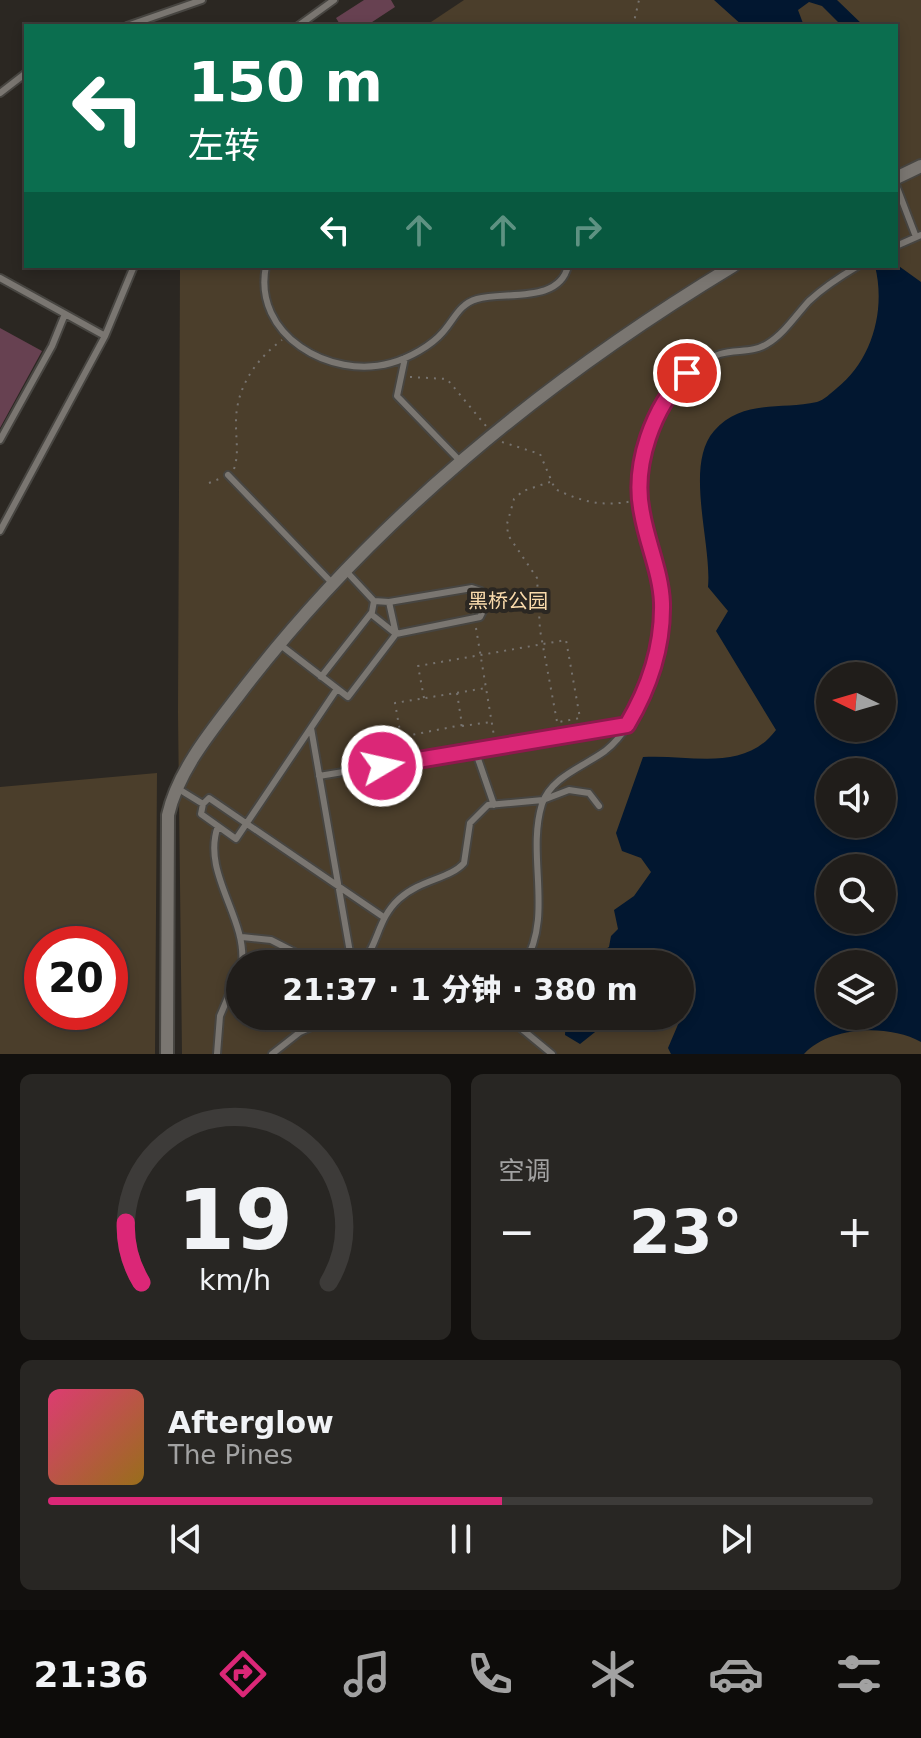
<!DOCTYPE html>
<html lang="zh">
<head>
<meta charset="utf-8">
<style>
	body { margin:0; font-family:"DejaVu Sans","Noto Sans SC",sans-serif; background:#282623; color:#f1f3f6; height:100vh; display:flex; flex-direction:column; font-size:30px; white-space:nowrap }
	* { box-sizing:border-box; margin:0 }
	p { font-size:26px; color:#a2a2a2 }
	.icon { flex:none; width:44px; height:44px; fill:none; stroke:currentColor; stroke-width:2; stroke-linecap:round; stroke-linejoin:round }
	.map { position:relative; height:1054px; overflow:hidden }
	.details { display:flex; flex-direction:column; gap:20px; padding:20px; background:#12100e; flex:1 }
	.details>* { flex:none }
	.banner { position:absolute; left:24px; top:24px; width:874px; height:244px; border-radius:0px; box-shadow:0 4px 12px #0003,0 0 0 2px #3d3b39; background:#0b6e4f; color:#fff; overflow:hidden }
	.needle { width:52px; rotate:275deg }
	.fabs { position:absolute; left:816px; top:662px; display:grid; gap:16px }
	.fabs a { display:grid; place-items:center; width:80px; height:80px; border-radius:50%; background:#201d1a; box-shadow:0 4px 12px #0003,0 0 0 2px #3d3b39; font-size:40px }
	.speed { position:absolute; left:24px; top:926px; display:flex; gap:16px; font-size:40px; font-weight:700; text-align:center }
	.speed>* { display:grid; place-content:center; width:104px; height:104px; border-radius:50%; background:#201d1a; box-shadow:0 4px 12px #0003,0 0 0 2px #3d3b39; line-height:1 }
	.speed .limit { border:12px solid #d22; background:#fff; color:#111 }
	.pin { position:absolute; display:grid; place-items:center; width:68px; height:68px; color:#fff; margin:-34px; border:4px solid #fff; border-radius:50%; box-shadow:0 2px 8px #0007 }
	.me { position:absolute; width:88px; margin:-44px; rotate:81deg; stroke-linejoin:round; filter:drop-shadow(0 0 6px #0008) }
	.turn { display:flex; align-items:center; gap:28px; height:168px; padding:0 32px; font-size:36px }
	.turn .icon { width:104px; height:104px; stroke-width:2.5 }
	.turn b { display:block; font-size:56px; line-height:68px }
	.lanes { display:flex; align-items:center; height:76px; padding:0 32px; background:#0003; justify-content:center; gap:40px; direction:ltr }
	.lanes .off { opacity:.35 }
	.big { font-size:60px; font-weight:800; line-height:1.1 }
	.details .card { flex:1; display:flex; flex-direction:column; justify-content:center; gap:12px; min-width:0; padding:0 28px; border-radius:12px; background:#282623 }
	.details .dial { align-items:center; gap:0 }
	.dial svg { height:208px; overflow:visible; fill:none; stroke:#3d3b39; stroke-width:7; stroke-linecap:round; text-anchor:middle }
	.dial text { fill:#f1f3f6; stroke:none }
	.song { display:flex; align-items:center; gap:24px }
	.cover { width:96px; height:96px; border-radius:12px; background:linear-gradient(135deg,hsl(340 70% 55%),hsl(40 70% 35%)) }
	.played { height:8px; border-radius:4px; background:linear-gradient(90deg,#db2777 55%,#3d3b39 55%) }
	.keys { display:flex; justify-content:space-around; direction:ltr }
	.heat { display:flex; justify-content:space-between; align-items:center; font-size:44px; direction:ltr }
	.details .tiles { flex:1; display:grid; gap:20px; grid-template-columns:1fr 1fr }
	.card:last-child { grid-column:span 2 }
	.trip { position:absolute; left:226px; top:950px; width:468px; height:80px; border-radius:40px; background:#201d1a; box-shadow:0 4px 12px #0003,0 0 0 2px #3d3b39; font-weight:800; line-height:80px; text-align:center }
	.tab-bar { display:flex; height:128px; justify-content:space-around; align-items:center; background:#0d0c0a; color:#a2a2a2 }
	.tab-bar .icon { width:56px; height:56px }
	.tab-bar .on { color:#db2777 }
	.tab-bar b { font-size:36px; color:#f1f3f6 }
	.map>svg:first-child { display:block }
</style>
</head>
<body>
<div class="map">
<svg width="921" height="1054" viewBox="0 0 921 1054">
	<rect width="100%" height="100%" fill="#2b2722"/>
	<!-- green -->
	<path fill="#4b3e2b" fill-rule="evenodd" d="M464,0H921V1054H182L178,713L180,266H896V26H425ZM830,676H882V728H830ZM830,772H882V824H830ZM830,868H882V920H830ZM240,964H680V1016H240ZM830,964H882V1016H830Z
		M157,773L155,1054H0V787ZM42,944H110V1012H42Z"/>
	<!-- water -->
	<path fill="#021730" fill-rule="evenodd" d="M714,0H837L864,26H842L822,6L809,2L798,10L804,26H743Z
		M896,264L921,282V1042C888,1024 830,1026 804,1054H671L668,1048L691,994L680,964L602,962L599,953L609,947L611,936L618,929L614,910L634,896L651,872L641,858L622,851L616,833L643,757C690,754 744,773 776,730L716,631L728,611L708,587C712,544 684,465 714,431C742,399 781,410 817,402C824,400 831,393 837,388C872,360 886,310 875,266ZM830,676H882V728H830ZM830,772H882V824H830ZM830,868H882V920H830ZM830,964H882V1016H830Z
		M566,1016H654L630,1023L614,1017L580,1044L565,1035Z"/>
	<!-- building -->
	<path fill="#674151" d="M364,0H391L395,7L366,26H341L336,18Z
		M0,328L42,351L0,428Z"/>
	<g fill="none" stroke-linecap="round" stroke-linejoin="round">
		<!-- lane casing -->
		<g stroke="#474541" stroke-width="10">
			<path id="lane" d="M127,26L202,0
				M298,26L334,0
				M0,93L26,73
				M896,185L916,237
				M896,246L921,235
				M266,266C252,335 330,380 391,363C409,358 431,346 443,332C454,320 459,304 477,299C505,291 559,304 568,266
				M0,278L105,336
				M405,358L397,396L462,463
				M0,440L52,346L65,314
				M228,475L333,584
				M0,531L105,336L134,266
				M389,602L396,634
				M371,614L396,634
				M278,643L348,697L396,634L480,617L487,603L481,591L472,588L389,602L374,601
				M321,677L372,612L374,601L346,571
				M311,728L352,964
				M475,750L494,805
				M319,776L627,725
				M177,788L203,804L201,814L236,839L337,689
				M203,804L209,798L382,916
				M218,826C201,873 247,917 242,964
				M242,937L271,940L318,964
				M361,964C379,944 377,919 399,899C421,879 450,879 464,863L470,823L488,805L543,800L569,790L589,793L599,806
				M524,964C554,915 526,856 542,804C551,777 583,767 605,751C627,734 640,706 649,680C674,607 651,578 641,509C632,452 661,372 720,354C736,349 753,353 767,344C784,334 796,315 809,301C824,287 841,276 858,266
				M506,1016L552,1054
				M217,1054L220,1016L240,969
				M272,1054L300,1032L325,1021L394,1025L429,1016"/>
		</g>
		<!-- street casing -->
		<g stroke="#474541" stroke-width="16">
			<path id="street" d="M896,178L921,166
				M167,1054L168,815C178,771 211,731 238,696C370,522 546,379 733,266"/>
		</g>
		<!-- path -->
		<path stroke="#77736f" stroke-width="2" stroke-dasharray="2 6" stroke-linecap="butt" d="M633,26L639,0
			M410,377L447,379L486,426
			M502,442L540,454L555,489C582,502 603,507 633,501
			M234,469C239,454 236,441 236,425C235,389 255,360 282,340
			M550,482L523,491L514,499L507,524L508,535L537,578L540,630L558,727
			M209,483L219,479
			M476,628L494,736
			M457,693L462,725L401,737L395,703L486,688
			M424,698L418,666L566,640L580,718L559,722
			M462,726L491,722"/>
		<!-- lane -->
		<use href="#lane" stroke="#7a7671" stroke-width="6"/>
		<!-- street -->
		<use href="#street" stroke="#7a7671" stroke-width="12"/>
	</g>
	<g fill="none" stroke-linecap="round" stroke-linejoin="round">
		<!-- route casing -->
		<g stroke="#8e194d" stroke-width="20">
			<path id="route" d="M382,766L627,725C649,688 663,646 662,603C661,573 647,543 642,513C632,465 653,407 687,373"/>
		</g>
		<!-- route -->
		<use href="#route" stroke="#db2777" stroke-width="14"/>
	</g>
	<g text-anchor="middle" stroke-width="8" stroke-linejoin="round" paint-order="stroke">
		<!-- park labels -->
		<g font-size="20" fill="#f9daab" stroke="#2b2722">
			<text x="508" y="608">黑桥公园</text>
		</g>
	</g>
</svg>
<div class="fabs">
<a><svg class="needle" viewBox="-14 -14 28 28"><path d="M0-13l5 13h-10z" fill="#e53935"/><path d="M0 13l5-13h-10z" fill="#a2a2a2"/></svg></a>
<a><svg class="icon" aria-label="sound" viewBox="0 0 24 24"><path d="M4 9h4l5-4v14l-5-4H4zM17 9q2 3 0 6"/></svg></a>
<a><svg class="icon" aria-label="search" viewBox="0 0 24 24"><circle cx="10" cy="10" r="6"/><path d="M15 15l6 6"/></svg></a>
<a><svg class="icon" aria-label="layers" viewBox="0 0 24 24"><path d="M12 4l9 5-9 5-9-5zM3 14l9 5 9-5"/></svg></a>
</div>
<div class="speed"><div class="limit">20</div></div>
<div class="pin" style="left:687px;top:373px;background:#d93025"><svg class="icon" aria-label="arrive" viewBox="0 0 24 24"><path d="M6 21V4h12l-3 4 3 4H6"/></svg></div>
<svg class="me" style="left:382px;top:766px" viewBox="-20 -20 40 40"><circle r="17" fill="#db2777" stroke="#fff" stroke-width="3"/><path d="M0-11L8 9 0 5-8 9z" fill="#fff"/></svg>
<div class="trip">21:37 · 1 分钟 · 380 m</div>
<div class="banner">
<div class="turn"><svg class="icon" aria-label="left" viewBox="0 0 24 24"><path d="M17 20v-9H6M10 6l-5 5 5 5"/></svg><div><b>150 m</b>左转</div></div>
<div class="lanes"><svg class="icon" aria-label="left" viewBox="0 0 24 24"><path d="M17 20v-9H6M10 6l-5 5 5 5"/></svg><svg class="icon off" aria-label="ahead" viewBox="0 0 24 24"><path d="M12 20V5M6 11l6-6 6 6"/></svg><svg class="icon off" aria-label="ahead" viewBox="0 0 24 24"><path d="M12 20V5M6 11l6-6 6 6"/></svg><svg class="icon off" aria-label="right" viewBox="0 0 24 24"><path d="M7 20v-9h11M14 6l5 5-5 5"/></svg></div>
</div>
</div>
<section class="details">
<div class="tiles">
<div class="card dial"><svg viewBox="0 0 100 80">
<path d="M14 69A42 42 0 1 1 86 69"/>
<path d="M14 69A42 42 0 0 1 8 46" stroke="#db2777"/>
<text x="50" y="56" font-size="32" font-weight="700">19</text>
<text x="50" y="72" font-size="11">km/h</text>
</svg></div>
<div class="card"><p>空调</p>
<div class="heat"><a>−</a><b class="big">23°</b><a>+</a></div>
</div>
<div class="card">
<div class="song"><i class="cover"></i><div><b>Afterglow</b><p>The Pines</p></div></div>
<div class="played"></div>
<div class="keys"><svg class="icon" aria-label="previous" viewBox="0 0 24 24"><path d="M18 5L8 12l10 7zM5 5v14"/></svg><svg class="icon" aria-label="pause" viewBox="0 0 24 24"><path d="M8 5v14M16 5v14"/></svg><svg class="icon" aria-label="next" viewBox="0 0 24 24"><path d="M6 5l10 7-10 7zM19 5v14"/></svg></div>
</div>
</div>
</section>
<nav class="tab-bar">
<b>21:36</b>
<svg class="icon on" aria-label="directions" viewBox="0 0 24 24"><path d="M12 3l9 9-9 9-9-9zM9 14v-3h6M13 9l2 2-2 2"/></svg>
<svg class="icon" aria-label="music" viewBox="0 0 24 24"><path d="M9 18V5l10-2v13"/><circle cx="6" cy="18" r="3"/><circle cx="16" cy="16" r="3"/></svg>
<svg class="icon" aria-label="phone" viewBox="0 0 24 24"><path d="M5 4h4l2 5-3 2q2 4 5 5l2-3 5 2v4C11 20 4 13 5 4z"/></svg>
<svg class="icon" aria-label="climate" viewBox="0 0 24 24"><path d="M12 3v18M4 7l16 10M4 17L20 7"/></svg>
<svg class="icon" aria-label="car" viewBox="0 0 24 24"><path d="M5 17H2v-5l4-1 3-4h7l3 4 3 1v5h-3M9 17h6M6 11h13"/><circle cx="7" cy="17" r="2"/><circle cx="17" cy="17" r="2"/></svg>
<svg class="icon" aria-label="filters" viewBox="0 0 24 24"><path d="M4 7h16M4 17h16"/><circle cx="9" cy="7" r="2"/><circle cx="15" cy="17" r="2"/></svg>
</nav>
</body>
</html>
